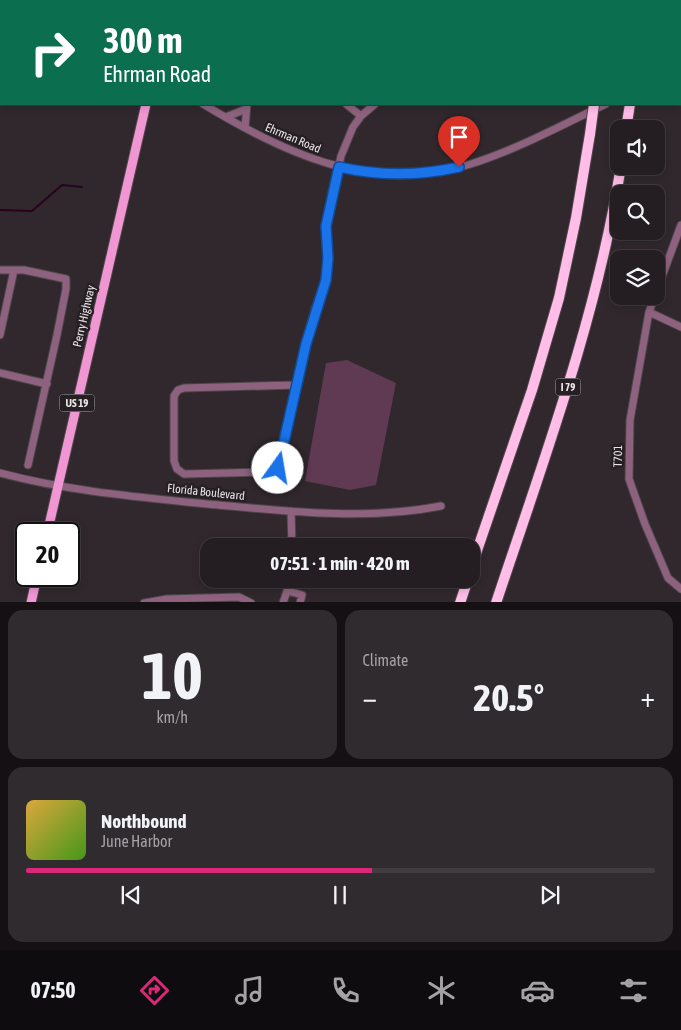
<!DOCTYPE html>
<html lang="en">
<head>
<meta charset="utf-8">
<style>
	body { margin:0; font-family:"Asap Condensed",sans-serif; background:#302b2f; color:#f1f3f6; height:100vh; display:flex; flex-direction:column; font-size:19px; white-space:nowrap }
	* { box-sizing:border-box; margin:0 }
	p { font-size:16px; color:#a3a2a5 }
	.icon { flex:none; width:28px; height:28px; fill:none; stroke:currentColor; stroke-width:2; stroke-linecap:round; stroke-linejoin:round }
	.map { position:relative; height:602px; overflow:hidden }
	.side { display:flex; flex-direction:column; gap:8px; padding:8px; background:#141013; flex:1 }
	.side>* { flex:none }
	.banner { position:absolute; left:0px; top:0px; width:681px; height:105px; box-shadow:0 2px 8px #0003,0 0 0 1px #413c40; background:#0b6e4f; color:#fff; overflow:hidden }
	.controls { position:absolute; left:610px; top:120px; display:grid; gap:10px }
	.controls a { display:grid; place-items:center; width:55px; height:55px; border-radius:10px; background:#241e22; box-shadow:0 2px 8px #0003,0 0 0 1px #413c40; font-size:25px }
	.speed { position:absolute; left:15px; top:522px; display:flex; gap:10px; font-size:25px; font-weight:700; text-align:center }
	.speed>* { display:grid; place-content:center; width:65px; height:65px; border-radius:50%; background:#241e22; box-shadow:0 2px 8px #0003,0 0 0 1px #413c40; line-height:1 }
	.speed .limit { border:2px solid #111; border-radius:8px; background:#fff; color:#111 }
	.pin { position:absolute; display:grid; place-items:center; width:42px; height:42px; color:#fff; margin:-51px -21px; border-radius:50% 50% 50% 0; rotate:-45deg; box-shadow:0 0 5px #0007 }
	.pin .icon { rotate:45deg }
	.me { position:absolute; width:55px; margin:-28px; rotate:13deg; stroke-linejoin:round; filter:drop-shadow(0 0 4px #0008) }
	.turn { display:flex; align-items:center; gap:18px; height:105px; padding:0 20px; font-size:22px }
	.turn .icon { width:65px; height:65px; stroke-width:2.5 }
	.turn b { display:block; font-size:35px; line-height:42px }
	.big { font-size:38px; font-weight:700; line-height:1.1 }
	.side .card { flex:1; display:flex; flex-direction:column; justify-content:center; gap:8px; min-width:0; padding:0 18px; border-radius:15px; background:#302b2f }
	.side .dial { align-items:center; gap:0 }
	.dial b { font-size:65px; line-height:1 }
	.song { display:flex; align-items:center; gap:15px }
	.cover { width:60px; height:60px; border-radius:8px; background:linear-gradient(135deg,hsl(40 70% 55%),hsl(100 70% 35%)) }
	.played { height:5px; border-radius:2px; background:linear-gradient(90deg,#db2777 55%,#413c40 55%) }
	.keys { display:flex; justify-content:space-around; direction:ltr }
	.heat { display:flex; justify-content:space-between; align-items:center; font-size:28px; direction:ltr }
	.side .tiles { flex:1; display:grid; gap:8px; grid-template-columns:1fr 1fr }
	.card:last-child { grid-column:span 2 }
	.trip { position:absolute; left:200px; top:538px; width:280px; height:50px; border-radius:15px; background:#241e22; box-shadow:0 2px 8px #0003,0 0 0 1px #413c40; font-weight:700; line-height:50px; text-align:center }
	.tab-bar { display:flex; height:80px; justify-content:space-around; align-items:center; background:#0e0c0e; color:#a3a2a5 }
	.tab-bar .icon { width:35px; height:35px }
	.tab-bar .current { color:#db2777 }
	.tab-bar b { font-size:22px; color:#f1f3f6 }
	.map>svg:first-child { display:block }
</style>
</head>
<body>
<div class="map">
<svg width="681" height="603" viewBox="0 0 681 603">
	<rect width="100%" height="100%" fill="#30282d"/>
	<!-- green -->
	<path fill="#603953" d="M347,360L396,383L376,485L350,490L305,481L326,363Z"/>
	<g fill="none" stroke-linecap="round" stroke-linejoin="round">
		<!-- stream -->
		<path stroke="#28021e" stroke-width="2" d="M0,210L32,211L62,185L82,187"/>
		<!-- minor casing -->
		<g stroke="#4d464b" stroke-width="9">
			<path id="minor" d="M176,0L177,1
				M329,0L330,1
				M62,1V0
				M118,1V0
				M336,1L339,0
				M388,1L391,0
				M518,1L519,0
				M680,69L681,68
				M203,104C287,155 372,194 471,164C518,149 562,125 606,104
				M346,104L361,116
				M226,117L246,109
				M245,128L247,104
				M0,270H24L66,279V289L57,335L28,465
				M656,293L681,225
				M655,296L649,312L630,420L629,479L645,524L668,578L681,589
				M649,312L681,327
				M0,335L14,270
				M0,373L47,384
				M296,385L184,388L178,390L174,396V461L177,469L184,474L272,472L276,471L278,468L303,354L315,309L326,280L328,258L326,226L341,156L353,127L361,116L375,104
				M0,473C67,491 138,497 207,504C284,511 365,521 441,506
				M291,511L292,546
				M288,591L302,595L300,603
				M144,603L167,599L239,597L251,603
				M283,603L291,579"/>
		</g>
		<!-- major casing -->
		<g stroke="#4d464b" stroke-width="11">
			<path id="major" d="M170,1V0
				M47,534L146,104
				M31,603L37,576"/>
		</g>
		<!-- highway casing -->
		<g stroke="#4d464b" stroke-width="12">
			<path id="highway" d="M603,1V0
				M638,1L639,0
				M626,129L630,104
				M471,568L532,390L559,298L576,218L590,134
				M460,603L468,579
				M496,603C544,459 597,317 621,166"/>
		</g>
		<!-- minor -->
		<use href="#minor" stroke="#8e627e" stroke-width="7"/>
		<!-- major -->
		<use href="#major" stroke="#f096d3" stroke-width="9"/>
		<!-- highway -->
		<use href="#highway" stroke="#ffbde8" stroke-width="10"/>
		<!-- highway-bridge casing -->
		<g stroke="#4d464b" stroke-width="12" stroke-linecap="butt">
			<path id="highway-bridge" d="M590,134L594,104"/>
		</g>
		<!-- highway-bridge -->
		<use href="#highway-bridge" stroke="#ffbde8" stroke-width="10"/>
	</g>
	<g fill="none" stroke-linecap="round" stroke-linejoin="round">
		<!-- route casing -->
		<g stroke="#114b97" stroke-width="12">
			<path id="route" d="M278,468L306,344L326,280L328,258L326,226L339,167C379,176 419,176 459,167"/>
		</g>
		<!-- route -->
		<use href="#route" stroke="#1a73e8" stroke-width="9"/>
	</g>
	<g text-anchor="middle" stroke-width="5" stroke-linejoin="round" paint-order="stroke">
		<!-- shield labels -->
		<g fill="#261f23" stroke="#aea8ac" stroke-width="1">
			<rect x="555.5" y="378.5" width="25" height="17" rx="4"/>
			<rect x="59.5" y="394.5" width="35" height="17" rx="4"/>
		</g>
		<g font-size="11" font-weight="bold" fill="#e8e3e6">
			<text x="568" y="391">I 79</text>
			<text x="77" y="407">US 19</text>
		</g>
		<!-- street labels -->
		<g font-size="12" fill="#e8e3e6" stroke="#261f23">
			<text transform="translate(293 138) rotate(23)" y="4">Ehrman Road</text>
			<text transform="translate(84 316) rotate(-77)" y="4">Perry Highway</text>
			<text transform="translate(618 456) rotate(-89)" y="4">T701</text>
			<text transform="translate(206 492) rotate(6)" y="4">Florida Boulevard</text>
		</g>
	</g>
</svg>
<div class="controls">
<a><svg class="icon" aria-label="sound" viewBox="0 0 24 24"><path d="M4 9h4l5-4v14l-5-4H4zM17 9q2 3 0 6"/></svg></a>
<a><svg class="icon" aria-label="search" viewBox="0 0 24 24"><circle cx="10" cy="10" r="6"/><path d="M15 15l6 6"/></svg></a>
<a><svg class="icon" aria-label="layers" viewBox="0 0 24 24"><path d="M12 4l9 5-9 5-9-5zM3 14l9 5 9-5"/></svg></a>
</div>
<div class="speed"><div class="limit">20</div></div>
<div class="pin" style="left:459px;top:167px;background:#d93025"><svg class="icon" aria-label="arrive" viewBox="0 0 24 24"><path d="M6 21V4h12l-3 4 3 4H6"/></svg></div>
<svg class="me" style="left:278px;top:468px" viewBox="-20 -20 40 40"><circle r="19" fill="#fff"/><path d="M0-13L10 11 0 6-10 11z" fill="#1a73e8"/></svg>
<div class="trip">07:51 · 1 min · 420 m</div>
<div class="banner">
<div class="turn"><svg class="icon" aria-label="right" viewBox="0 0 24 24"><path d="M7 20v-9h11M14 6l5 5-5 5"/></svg><div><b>300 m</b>Ehrman Road</div></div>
</div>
</div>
<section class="side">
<div class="tiles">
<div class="card dial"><b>10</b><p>km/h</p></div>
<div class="card"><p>Climate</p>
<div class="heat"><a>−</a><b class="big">20.5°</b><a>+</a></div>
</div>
<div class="card">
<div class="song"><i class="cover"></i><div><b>Northbound</b><p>June Harbor</p></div></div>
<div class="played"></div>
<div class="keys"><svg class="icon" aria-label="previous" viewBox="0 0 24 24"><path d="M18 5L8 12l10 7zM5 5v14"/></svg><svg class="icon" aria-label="pause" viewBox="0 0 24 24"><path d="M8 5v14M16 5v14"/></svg><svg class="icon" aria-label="next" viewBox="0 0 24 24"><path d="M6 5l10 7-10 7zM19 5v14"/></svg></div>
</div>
</div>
</section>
<nav class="tab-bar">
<b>07:50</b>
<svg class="icon current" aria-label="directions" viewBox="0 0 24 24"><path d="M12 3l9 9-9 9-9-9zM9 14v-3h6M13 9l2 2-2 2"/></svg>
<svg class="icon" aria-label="music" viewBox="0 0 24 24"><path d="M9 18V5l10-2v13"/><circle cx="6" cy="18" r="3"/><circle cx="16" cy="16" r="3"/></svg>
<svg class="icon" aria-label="phone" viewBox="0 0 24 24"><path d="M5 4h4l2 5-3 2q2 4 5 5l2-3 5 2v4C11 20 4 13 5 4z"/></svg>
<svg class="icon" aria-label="climate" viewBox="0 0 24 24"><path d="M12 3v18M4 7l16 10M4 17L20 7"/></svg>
<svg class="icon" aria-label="car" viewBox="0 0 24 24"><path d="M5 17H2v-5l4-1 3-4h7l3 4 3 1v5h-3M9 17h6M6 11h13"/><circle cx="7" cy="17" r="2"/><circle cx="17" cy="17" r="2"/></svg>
<svg class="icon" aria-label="filters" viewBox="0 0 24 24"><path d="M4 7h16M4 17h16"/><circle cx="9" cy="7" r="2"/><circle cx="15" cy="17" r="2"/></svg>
</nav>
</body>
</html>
